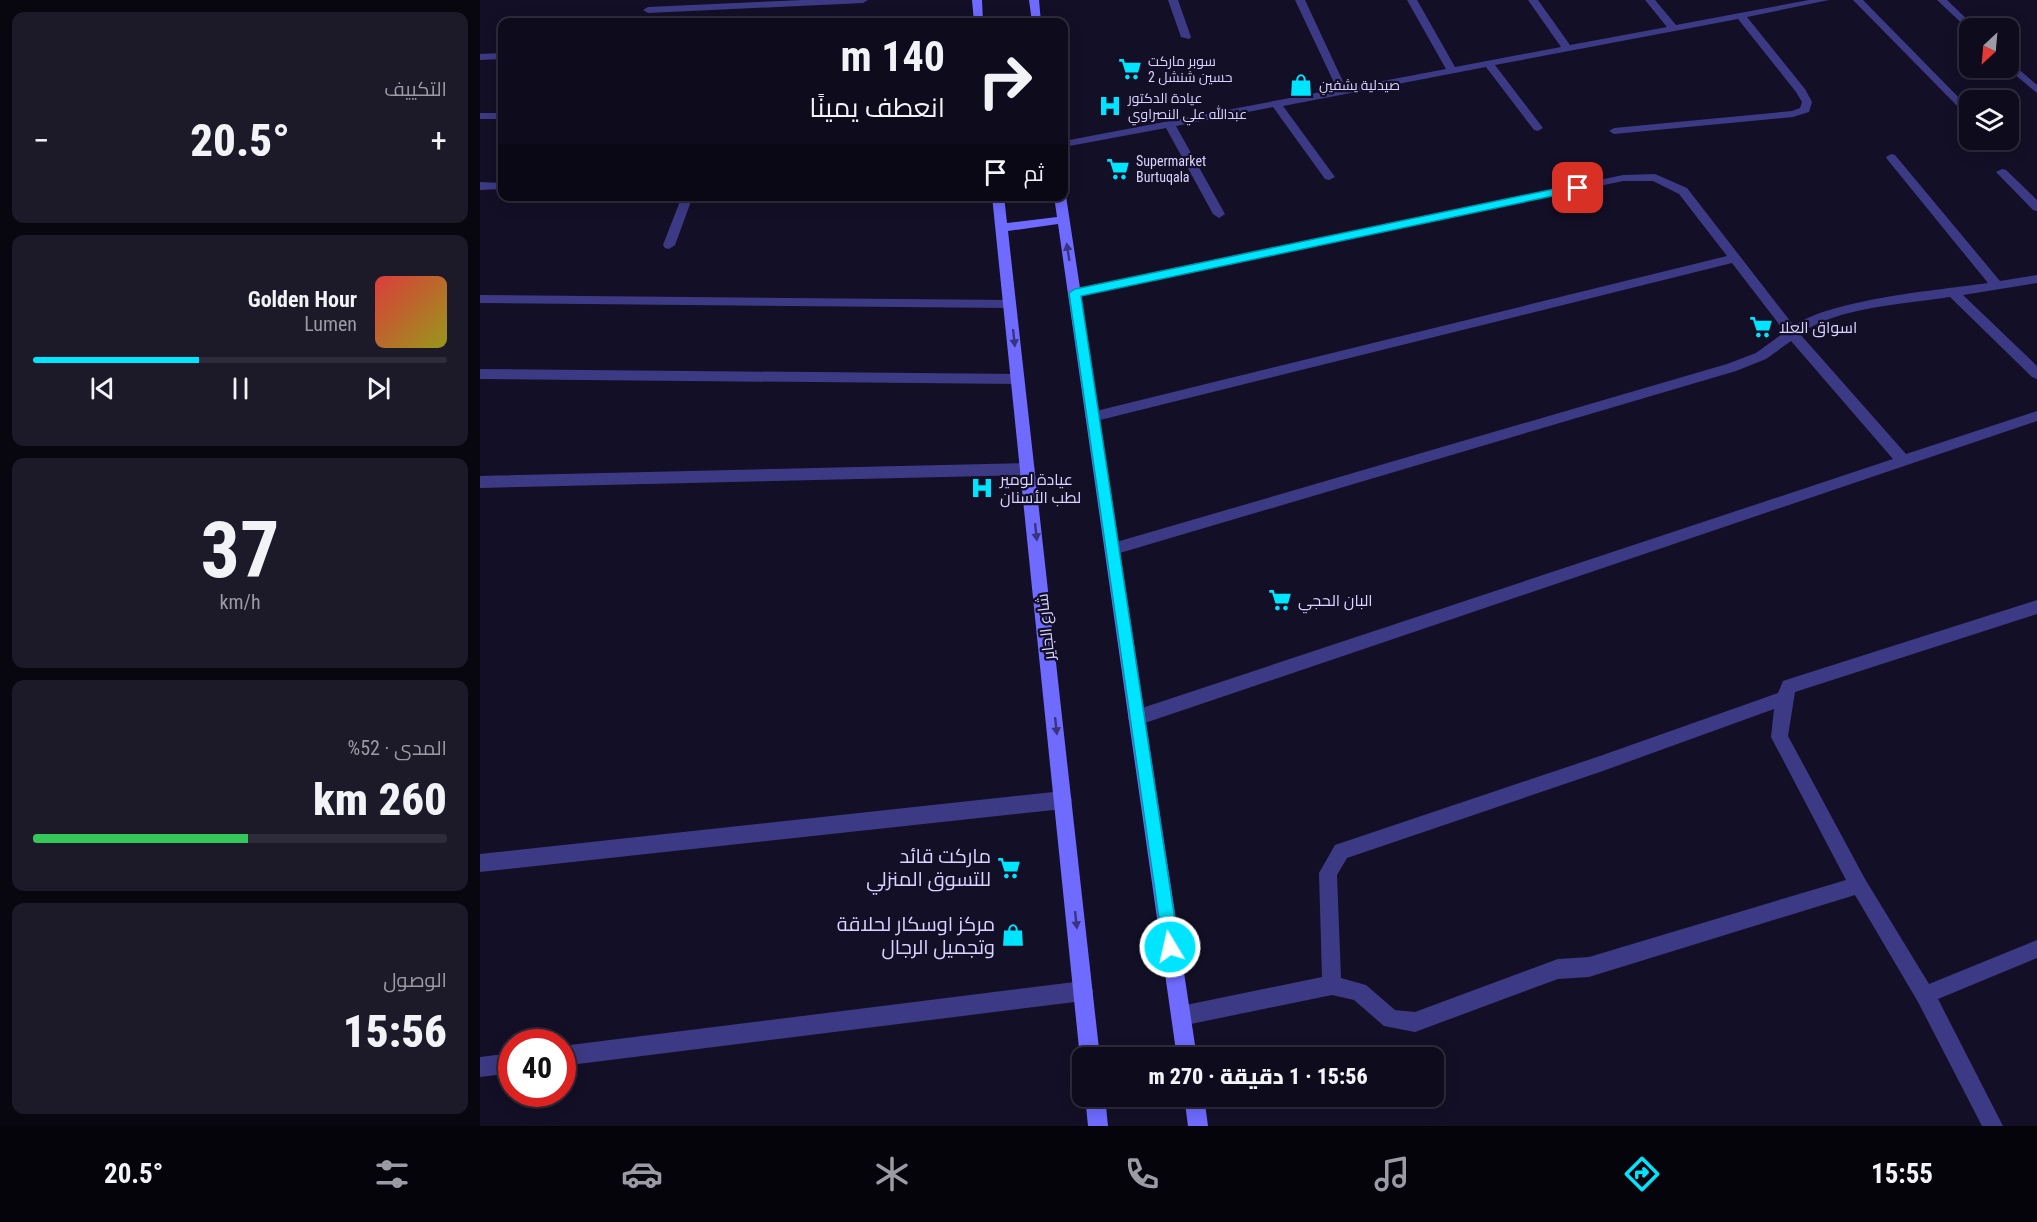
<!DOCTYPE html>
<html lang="ar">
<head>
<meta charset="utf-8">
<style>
	body { margin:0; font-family:"Roboto Condensed",Cairo,sans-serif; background:#1c1929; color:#f1f3f6; direction:rtl; height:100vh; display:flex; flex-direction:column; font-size:22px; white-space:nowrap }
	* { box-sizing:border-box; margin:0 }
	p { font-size:20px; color:#9b9ba3 }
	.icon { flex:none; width:33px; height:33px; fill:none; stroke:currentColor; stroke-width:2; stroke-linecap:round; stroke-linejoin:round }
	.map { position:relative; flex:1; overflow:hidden; direction:ltr }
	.side { display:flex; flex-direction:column; gap:12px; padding:12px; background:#08060f; width:480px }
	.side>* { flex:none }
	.hud { position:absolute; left:18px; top:18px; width:570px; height:183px; border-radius:12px; box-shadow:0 3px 15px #0003,0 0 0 2px #2e2b3b; direction:rtl; background:#0e0b1c; color:#f1f3f6; overflow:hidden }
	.needle { width:39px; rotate:206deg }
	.buttons { position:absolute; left:1479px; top:18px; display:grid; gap:12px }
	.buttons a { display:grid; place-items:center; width:60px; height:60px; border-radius:12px; background:#0e0b1c; box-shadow:0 3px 15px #0003,0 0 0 2px #2e2b3b; font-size:30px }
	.speed { position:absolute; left:18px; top:1029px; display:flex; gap:12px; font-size:30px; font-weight:700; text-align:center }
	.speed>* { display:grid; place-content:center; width:78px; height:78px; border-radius:50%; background:#0e0b1c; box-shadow:0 3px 15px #0003,0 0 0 2px #2e2b3b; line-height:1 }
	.speed .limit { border:9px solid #d22; background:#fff; color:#111 }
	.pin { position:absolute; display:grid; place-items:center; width:51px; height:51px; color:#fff; margin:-26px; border-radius:12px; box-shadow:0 3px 9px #0006 }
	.me { position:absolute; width:66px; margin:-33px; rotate:351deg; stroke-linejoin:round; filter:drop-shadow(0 0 4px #0008) }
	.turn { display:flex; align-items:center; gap:21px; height:126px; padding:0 24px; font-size:27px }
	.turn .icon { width:78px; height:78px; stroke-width:2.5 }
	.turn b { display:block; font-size:42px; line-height:51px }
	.then { display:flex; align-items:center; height:57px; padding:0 24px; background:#0003; gap:12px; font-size:22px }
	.big { font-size:45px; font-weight:800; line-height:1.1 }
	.side .widget { flex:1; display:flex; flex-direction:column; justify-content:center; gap:9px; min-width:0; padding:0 21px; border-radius:12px; background:#1c1929 }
	.side .dial { align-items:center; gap:0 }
	.dial b { font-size:78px; line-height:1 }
	.song { display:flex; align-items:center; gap:18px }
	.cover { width:72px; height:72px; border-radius:9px; background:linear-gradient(135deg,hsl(0 70% 55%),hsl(60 70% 35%)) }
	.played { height:6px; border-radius:3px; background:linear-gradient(90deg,#00e5ff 40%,#2e2b3b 40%) }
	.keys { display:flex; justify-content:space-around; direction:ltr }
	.heat { display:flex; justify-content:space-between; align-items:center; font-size:33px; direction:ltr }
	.charge { height:9px; border-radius:4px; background:linear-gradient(90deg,#34c759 52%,#2e2b3b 0) }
	.trip { position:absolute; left:592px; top:1047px; width:372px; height:60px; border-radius:12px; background:#0e0b1c; box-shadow:0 3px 15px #0003,0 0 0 2px #2e2b3b; font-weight:800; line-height:60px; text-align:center; direction:rtl }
	.menu { display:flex; height:96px; justify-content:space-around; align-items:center; background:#06040b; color:#9b9ba3 }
	.menu .icon { width:42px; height:42px }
	.menu .selected { color:#00e5ff }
	.menu b { font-size:27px; color:#f1f3f6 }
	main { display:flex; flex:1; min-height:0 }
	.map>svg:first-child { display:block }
</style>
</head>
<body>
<main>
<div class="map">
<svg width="1557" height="1126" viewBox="0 0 1557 1126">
	<rect width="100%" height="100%" fill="#130f26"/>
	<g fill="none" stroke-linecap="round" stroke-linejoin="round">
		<!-- lane -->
		<path fill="#3d3a85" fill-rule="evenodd" d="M202,196H213L195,245L189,249L185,248L183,245Z"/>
		<!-- street -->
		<path fill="#3d3a85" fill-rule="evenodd" d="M323,0H388L383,3L168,13L163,10L168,7Z
			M688,0H698L711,37L709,39L701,37Z
			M815,0H825L866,88L966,69L927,0H937L975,67L1081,47L1048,0H1058L1090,45L1187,27L1165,0H1175L1196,25L1329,0H1349L1267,17L1325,89L1332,102L1329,112L1313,117L1134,134L1129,131L1134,128L1312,111L1320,108L1322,102L1316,92L1258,19L1015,65L1063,128L1058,131L1054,130L1006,67L803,106L855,177L849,180L845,179L793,107L696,126L745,214L739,218L733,214L686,128L584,147V141L857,89Z
			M1373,0H1383L1490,109V119Z
			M1457,0H1467L1496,28L1489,30Z
			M22,53V59L0,60V54Z
			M1528,60L1557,85V93L1527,68Z
			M0,113H22V119H0Z
			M1411,154L1415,155L1520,281L1557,275V283L1483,295L1557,366V379L1552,377L1470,297C1425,304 1357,307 1320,334L1426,454L1557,411V421L656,726L650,723L648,718L650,713L656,710L1413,459L1311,341L1286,359L1256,371L633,555L628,553L626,549L628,545L633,543L1247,364L1276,353L1305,332L1252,263L612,422L605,417L612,412L1247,256L1199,194L1173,181H1143L595,297L589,293L591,290L1143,175L1175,174L1207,188L1314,326C1351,299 1460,290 1508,283L1407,159L1406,157Z
			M1522,169L1526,170L1557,200V211L1553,210L1518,174L1516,172Z
			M0,182L22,183V189L0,190Z
			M0,295L530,300L536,304L530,308L0,303Z
			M0,369L538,374L545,379L538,384L0,379Z
			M548,463L555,469L548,475L0,488V476Z
			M1557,600V614L1315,692L1308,736L1385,879L1449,984L1557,940V958L1458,999L1523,1126H1502L1438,1002L1375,895L1109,977L1078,979L935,1032L904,1026L874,1000L852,995L701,1026L694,1023L691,1016L694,1009L701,1006L842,977L839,873L855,845L1120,756L1298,693L1303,681L1309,679ZM1294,709L1291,737L1366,880L1109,957L1078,959L935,1012L915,1010L886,985L861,978L857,875L867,858L1120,772Z
			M583,791L589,794L592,800L589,806L583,809L0,872V854Z
			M603,981L610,984L613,991L610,998L603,1001L82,1066V1046Z
			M32,1053V1073L0,1077V1057Z"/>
		<!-- secondary -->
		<path fill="#6f6bff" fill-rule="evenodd" d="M492,0H502L503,22H494Z
			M549,0H559L561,22H552Z
			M584,193L586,196L717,1058H697L578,224L528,231L620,1058H603V1065L600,1058L512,196H524L527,223L577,217L574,196H584Z
			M605,1096H625L628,1126H608Z
			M704,1096H724L728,1126H708Z"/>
	</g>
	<!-- one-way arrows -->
	<defs><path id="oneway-solid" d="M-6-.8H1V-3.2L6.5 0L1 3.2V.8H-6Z" transform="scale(1.5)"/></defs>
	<g fill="#38347d">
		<use href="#oneway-solid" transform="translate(588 252) rotate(-99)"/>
		<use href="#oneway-solid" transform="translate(534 338) rotate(84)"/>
		<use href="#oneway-solid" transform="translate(556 532) rotate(84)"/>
		<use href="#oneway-solid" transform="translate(576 726) rotate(84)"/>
		<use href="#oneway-solid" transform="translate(596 920) rotate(84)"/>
	</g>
	<!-- route -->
	<path fill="#00e5ff" stroke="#0095a6" stroke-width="1.5" d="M1098,184L1103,188L1101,190L601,296L699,947L697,953L690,956L684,953L589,293L595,289Z"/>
	<!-- icons -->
	<defs>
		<g id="supermarket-bare" transform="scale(1.8)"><path d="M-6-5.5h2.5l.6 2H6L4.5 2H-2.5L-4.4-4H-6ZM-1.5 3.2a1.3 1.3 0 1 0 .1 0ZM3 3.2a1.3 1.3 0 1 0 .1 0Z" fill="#00e5ff" stroke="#130f26" stroke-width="2.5" paint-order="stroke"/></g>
		<g id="shop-bare" transform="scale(1.8)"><path d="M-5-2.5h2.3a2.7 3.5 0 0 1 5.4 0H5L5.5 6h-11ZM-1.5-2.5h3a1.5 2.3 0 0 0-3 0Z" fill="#00e5ff" stroke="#130f26" stroke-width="2.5" paint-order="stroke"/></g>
		<g id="hospital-bare" transform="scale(1.8)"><path d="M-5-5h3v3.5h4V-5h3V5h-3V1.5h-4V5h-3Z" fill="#00e5ff" stroke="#130f26" stroke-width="2.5" paint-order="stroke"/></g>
	</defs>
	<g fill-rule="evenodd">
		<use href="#supermarket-bare" x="650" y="69"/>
		<use href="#shop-bare" x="821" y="85"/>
		<use href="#hospital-bare" x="630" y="106"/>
		<use href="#supermarket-bare" x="638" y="169"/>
		<use href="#supermarket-bare" x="1281" y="327"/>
		<use href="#hospital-bare" x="502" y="488"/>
		<use href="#supermarket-bare" x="800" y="600"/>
		<use href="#supermarket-bare" x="529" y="868"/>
		<use href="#shop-bare" x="533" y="935"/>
	</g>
	<g text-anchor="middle" stroke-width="4.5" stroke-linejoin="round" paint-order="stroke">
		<!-- far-poi labels -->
		<g font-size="14" fill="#d9d4ff" stroke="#130f26" text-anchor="start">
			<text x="668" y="66">سوبر ماركت<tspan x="668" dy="16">حسين شنشل 2</tspan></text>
			<text x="839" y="90">صيدلية يشفينِ</text>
			<text x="648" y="103">عيادة الدكتور<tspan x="648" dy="16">عبدالله علي النصراوي</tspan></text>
			<text x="656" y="166">Supermarket<tspan x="656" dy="16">Burtuqala</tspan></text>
		</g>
		<!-- poi labels -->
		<g font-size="16" fill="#d9d4ff" stroke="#130f26" text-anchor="start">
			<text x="1299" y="333">اسواق العلا</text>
			<text x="520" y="485">عيادة لومير<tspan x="520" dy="18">لطب الأسنان</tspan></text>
			<text x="818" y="606">البان الحجي</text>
		</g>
		<!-- street labels -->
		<g font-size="16" fill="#d9d4ff" stroke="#130f26">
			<text transform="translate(565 627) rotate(-96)" y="6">شارع الجاير</text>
		</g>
		<!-- near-poi labels -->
		<g font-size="20" fill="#d9d4ff" stroke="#130f26" text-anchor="end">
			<text x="511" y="863">ماركت قائد<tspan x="511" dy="23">للتسوق المنزلي</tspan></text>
			<text x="515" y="931">مركز اوسكار لحلاقة<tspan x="515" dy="23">وتجميل الرجال</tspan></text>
		</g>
	</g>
</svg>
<div class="buttons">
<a><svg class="needle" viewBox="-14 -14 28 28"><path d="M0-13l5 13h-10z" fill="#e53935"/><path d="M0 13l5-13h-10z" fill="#9b9ba3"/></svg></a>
<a><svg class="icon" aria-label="layers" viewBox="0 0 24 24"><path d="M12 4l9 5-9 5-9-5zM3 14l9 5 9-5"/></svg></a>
</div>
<div class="speed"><div class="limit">40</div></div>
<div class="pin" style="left:1098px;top:188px;background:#d93025"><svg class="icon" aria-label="arrive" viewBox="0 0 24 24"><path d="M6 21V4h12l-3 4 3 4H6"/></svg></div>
<svg class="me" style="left:690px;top:947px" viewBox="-20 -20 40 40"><circle r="17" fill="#00e5ff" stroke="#fff" stroke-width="3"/><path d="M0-11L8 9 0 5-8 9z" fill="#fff"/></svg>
<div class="trip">15:56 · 1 دقيقة · 270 m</div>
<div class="hud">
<div class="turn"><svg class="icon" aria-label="right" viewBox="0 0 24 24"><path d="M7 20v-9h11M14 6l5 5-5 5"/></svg><div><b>140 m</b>انعطف يمينًا</div></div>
<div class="then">ثم<svg class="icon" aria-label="arrive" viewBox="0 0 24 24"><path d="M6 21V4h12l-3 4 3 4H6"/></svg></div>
</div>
</div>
<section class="side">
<div class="widget"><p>التكييف</p>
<div class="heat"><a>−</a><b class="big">20.5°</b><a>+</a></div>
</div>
<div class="widget">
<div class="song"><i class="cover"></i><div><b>Golden Hour</b><p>Lumen</p></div></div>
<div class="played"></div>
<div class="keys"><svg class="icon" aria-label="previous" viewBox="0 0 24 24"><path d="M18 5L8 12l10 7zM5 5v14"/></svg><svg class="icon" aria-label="pause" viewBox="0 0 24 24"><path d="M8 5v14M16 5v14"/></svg><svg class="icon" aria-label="next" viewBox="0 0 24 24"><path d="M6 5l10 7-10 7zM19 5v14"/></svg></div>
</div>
<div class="widget dial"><b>37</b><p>km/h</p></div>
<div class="widget"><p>المدى · 52%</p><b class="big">260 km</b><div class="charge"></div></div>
<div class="widget"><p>الوصول</p><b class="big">15:56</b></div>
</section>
</main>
<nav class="menu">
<b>15:55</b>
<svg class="icon selected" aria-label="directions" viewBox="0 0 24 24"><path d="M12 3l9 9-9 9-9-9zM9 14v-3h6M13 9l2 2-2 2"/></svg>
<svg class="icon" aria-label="music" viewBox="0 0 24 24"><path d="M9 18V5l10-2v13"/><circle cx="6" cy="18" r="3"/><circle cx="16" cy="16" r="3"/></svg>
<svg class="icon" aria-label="phone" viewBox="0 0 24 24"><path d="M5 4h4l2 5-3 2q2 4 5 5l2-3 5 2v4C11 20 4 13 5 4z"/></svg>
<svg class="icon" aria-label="climate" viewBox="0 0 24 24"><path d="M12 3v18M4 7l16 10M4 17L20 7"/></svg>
<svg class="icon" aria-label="car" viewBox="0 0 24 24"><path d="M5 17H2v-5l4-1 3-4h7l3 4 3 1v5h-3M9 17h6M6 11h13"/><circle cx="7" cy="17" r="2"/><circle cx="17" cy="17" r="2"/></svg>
<svg class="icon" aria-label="filters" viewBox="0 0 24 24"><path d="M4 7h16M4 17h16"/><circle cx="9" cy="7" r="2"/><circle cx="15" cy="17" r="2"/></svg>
<b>20.5°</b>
</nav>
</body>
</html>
